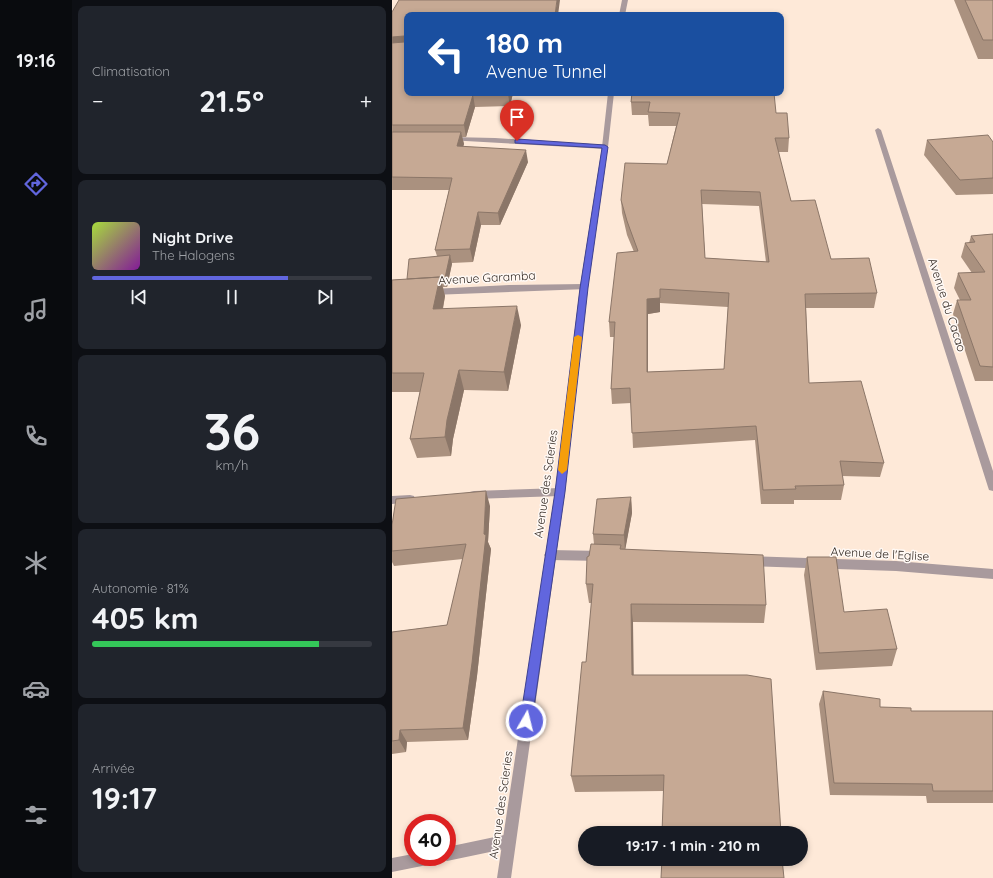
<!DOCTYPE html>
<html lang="fr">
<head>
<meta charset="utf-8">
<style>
	body { margin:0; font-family:Quicksand,sans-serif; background:#20242c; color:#f1f3f6; height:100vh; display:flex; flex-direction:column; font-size:15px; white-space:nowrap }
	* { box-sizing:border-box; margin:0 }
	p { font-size:13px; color:#9ea1a6 }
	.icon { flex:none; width:22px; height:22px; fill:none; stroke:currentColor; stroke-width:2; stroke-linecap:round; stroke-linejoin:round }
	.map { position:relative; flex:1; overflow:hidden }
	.panel { display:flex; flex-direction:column; gap:6px; padding:6px; background:#0d0f14; width:320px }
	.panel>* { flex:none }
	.hud { position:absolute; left:12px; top:12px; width:380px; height:84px; border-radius:8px; box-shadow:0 2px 6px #0003; background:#1a4fa0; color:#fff; overflow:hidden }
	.speed { position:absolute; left:12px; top:814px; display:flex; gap:8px; font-size:20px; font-weight:700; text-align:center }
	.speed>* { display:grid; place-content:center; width:52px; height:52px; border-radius:50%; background:#171b24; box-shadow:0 2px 6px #0003; line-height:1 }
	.speed .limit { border:6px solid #d22; background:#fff; color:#111 }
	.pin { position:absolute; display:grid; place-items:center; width:34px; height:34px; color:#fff; margin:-41px -17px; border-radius:50% 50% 50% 0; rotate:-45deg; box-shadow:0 0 4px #0007 }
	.pin .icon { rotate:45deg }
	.me { position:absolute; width:44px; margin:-22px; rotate:8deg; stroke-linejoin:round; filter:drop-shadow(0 0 3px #0008) }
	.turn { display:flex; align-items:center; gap:14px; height:84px; padding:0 16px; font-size:18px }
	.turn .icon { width:52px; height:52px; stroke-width:2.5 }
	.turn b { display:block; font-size:28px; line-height:34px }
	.big { font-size:30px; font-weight:800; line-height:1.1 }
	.panel .tile { flex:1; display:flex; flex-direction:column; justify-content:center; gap:6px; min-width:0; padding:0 14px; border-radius:8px; background:#20242c }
	.panel .dial { align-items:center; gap:0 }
	.dial b { font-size:52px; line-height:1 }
	.song { display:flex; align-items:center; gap:12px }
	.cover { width:48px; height:48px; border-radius:6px; background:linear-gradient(135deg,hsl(80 70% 55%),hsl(290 70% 35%)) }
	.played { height:4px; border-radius:2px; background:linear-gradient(90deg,#6166de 70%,#363941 70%) }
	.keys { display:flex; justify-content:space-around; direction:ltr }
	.heat { display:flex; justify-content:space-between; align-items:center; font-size:22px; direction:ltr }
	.charge { height:6px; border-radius:3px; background:linear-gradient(90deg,#34c759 81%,#363941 0) }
	.trip { position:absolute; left:186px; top:826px; width:230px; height:40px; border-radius:20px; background:#171b24; box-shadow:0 2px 6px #0003; font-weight:800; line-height:40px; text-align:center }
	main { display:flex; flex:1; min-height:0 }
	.tabs { display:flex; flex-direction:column; width:72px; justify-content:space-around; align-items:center; background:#090b0e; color:#9ea1a6 }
	.tabs .icon { width:28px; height:28px }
	.tabs .current { color:#6166de }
	.tabs b { font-size:18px; color:#f1f3f6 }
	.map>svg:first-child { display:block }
</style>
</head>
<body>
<main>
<nav class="tabs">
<b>19:16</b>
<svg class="icon current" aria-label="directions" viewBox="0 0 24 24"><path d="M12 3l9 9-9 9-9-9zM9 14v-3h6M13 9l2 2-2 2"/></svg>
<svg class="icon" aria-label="music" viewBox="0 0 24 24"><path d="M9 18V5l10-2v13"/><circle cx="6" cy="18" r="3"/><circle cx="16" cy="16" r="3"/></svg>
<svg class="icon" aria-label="phone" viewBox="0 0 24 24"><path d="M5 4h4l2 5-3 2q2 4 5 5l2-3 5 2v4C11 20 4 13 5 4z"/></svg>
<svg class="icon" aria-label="climate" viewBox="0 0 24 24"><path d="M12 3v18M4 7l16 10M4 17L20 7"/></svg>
<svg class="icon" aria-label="car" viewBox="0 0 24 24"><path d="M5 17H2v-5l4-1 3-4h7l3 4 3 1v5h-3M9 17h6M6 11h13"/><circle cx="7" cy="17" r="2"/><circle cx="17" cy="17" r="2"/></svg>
<svg class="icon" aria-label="filters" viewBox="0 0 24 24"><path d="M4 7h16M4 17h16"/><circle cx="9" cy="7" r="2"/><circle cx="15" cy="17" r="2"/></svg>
</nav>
<section class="panel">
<div class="tile"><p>Climatisation</p>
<div class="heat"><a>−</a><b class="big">21.5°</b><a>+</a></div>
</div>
<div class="tile">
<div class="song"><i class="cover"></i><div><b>Night Drive</b><p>The Halogens</p></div></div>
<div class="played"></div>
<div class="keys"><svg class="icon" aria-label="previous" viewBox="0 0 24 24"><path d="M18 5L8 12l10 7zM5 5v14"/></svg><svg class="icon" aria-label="pause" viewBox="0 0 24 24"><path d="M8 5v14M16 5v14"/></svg><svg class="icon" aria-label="next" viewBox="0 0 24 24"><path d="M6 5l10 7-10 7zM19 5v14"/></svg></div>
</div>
<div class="tile dial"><b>36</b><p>km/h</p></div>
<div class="tile"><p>Autonomie · 81%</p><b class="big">405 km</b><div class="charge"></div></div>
<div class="tile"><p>Arrivée</p><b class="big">19:17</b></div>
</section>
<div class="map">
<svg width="601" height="878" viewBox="0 0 601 878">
	<rect width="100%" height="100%" fill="#fee9d8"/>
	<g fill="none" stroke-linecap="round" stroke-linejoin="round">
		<!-- minor -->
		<path fill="#a99a9d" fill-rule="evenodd" d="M486,128L489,130L601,471V491L597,490L596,487L483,130Z
			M58,137L103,138L213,145L216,147L213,149L56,140V138Z
			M192,284L195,285L196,287L195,289L40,295L36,292L40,289L117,285Z
			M168,488L172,489L173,492L172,495L168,496L82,499L78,498L77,495L78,492L82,491Z
			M18,495L22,496L23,499L22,502L0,504V496Z
			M158,550L210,551L214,553L216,556L214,559L210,561L158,560L154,558L152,555L154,552Z
			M358,556L504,561L601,569V579L504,571L358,566L354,564L352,561L354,558Z
			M117,834L122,836L124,841L122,846L117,848L55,861L50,859L49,857H55V847Z
			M21,854V857H47L45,862L40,864L0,872V858Z"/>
		<!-- tertiary -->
		<path fill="#a99a9d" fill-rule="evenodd" d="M230,0H236L233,15H227Z
			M216,93H222L216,147L196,287L173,492L119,878H105L163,492L188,287L210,147Z"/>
	</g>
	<!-- wall -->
	<path fill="#aa917f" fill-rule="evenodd" d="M562,0H601V59H586Z
		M0,12L15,15L121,93L118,106L83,107L74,137H70L72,144L71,147L136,162L108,225H89L81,262L60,263L55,287H51L53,296L51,309L129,325L116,391L72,390L61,439L59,456L25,458L18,439L28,392H0V280L15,279L45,256L43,250L57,190H0Z
		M240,93L384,113L397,138L396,152H386L399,201L439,259L485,293L482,308H414L417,383L492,463L488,477L450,476L452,485L449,500H402V504H369L363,440L241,448L239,403L220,404L219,389L222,337H218L217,322L242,252L235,235L230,213L229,200L275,164L284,126H257L256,115H240L239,102ZM310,204L367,206L374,262L313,258ZM268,303L336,307L332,369L256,372V314L268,312Z
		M535,140L601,142V194L564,195L532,155Z
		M601,234V381H583L561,314L565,300H568L562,288L566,273H580L569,257L573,243H577L579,236Z
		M239,497L240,513L233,549L374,605L372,623L241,622V675H355L271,791L183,792L179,776L194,662L200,603H197L194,584L197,556L202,544L201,534Z
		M98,506L96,542L99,549L85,676L76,740L15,742L14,752L0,754V632L55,625L71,559L2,566L0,562V525Z
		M415,557L452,612L505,649L500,666L424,670L412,575Z
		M431,691L488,707L519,711H601V803H535L534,796L438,795L427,704Z"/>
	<!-- shaded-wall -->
	<path fill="#8b7668" d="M165,0H168L166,15H163Z
		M12,36L15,46L0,48V37Z
		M116,93H121L118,106L116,94Z
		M81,95L83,107L74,137L72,125Z
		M69,132L72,144L67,158L65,146Z
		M134,150L136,162L108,225L106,213Z
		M86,212L89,225L81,262L78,249Z
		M58,255L60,264L55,287L53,278Z
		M48,277L53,296L47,328L41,309Z
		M268,289V312L256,314V387L255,372V299Z
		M125,306L129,325L116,391L112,372Z
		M67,370L72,390L61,439L59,456L53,437L55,420Z
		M94,491L98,506L96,542L99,549L85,676L76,740L71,728L92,534Z
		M239,497L240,513L233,551L232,535Z
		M239,604L241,622L242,692L240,675Z
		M8,730L15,742L14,752L7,740Z"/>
	<!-- building -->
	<path fill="#c6a994" stroke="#8b7668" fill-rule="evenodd" d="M7,0H165L163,15H15V93H116V94L81,95L72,125H0V43L12,42L14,41L12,36L0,37V12Z
		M573,0H601V40H591Z
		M240,93H382L384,113H395L397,138H383L399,201L423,200L439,259L477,258L485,293L413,294L417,383L469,381L492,463L448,461L452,485L403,486L404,489L371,490L364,426L240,433L238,388L219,389L223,322H217L225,253L246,251L235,221L229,200L233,163L275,164L288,113L256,112L258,102H239ZM309,190L368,192L377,262L313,258ZM268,289L337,293L332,369L255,372V299L268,298Z
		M0,132H69L65,146L134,150L106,213L86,212L78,249L43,250L60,178L0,177Z
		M596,135L601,142V178L568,180L535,140Z
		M601,234V367L588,366L565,300H579L566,273L593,272L573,243L583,242L579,236Z
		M58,255L53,278H49L48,277L15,279L17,259Z
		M48,277L41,309L125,306L112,372L67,370L55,420L53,437L18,439L32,373H0V280Z
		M94,491L92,534L94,535L80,663L71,728L8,730L7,740L0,741V632L55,625L74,544L0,551V525L4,499Z
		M239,497L232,535L201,534L205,499Z
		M199,544L229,545L228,549L371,555L374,605L239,604L240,675H355L379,679L389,833H270L272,775L179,776L190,662H194L201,584H194L195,557L197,556Z
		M415,557H444L452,612L495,609L505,649L427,653Z
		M431,691L488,699V707L519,708V711H601V791H541L540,784L442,783Z
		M270,859H390L392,878H269Z"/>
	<!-- route -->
	<path fill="#6166de" stroke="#3f4290" d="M125,139L213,145L216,147L196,288L173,492L140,721L138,725L134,726L130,725L128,721L163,492L188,288L210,148L123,143V140Z"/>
	<!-- slow -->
	<path fill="#f59e0b" d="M186,335L190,337L175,470L170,474L166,470L182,337Z"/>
	<g text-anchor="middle" stroke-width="3" stroke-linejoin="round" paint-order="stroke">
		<!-- street labels -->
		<g font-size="12" fill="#342a23" stroke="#fff9f5">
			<text transform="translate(95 278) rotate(-3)" y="4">Avenue Garamba</text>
			<text transform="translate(555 305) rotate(72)" y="4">Avenue du Cacao</text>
			<text transform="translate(154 484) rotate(-82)" y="4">Avenue des Scieries</text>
			<text transform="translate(488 554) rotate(3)" y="4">Avenue de l'Eglise</text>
			<text transform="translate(109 805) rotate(-82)" y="4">Avenue des Scieries</text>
		</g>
	</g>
</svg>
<div class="speed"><div class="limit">40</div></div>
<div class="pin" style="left:125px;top:141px;background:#d93025"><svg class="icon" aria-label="arrive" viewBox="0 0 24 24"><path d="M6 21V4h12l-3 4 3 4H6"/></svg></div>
<svg class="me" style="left:134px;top:721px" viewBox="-20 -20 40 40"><circle r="17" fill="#6166de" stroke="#fff" stroke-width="3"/><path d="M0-11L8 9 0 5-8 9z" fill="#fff"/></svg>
<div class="trip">19:17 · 1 min · 210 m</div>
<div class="hud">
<div class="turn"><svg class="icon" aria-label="left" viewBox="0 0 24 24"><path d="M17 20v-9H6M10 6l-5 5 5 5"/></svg><div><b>180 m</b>Avenue Tunnel</div></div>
</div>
</div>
</main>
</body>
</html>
